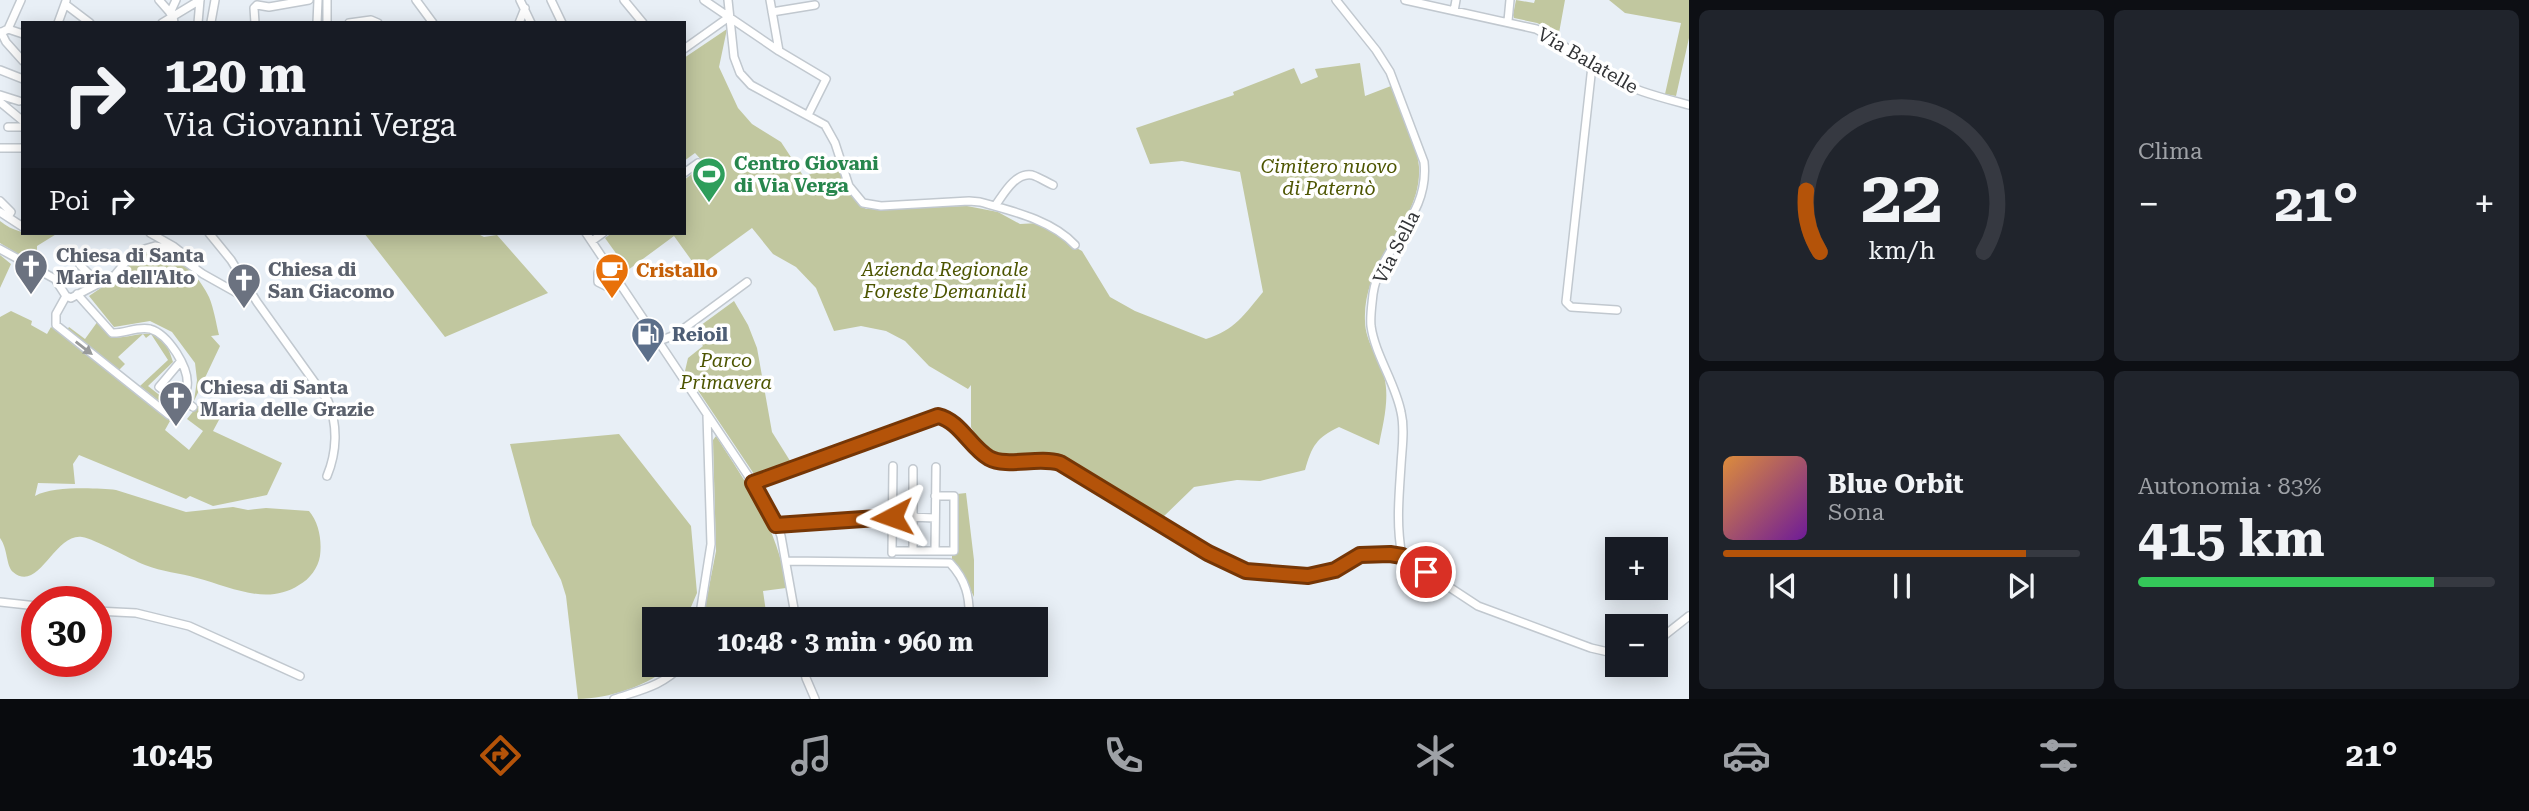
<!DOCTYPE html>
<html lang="it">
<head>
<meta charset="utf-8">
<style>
	body { margin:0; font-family:"Roboto Serif",serif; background:#20242c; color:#f1f3f6; height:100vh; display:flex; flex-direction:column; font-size:26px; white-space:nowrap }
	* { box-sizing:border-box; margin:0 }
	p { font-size:23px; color:#9ea1a6 }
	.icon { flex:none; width:38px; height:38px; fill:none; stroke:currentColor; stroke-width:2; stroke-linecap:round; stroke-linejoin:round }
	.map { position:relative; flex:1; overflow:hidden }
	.side { display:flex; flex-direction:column; gap:10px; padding:10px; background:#0d0f14; width:840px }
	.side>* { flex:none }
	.top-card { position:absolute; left:21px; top:21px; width:665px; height:214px; border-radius:0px; box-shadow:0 4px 18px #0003; background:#171b24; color:#f1f3f6; overflow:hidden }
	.fabs { position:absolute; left:1605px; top:537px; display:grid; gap:14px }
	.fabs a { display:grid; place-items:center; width:63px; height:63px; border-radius:0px; background:#171b24; box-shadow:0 4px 18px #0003; font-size:35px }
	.speed { position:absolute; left:21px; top:586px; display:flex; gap:14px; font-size:35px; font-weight:700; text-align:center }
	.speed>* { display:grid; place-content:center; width:91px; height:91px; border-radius:50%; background:#171b24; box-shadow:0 4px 18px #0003; line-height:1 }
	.speed .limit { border:10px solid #d22; background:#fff; color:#111 }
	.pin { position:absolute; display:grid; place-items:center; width:60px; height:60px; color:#fff; margin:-30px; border:4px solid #fff; border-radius:50%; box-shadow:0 2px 7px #0007 }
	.me { position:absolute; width:77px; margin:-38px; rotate:266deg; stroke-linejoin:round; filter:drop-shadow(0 0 5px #0008) }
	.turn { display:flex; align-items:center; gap:24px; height:147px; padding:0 28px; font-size:32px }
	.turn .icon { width:91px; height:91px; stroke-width:2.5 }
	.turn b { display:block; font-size:49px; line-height:60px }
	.then { display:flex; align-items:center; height:66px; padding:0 28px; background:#0003; gap:14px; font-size:26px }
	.big { font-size:52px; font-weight:700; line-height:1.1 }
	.side .widget { flex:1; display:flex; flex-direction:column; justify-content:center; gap:10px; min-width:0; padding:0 24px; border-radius:10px; background:#20242c }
	.side .dial { align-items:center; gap:0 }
	.dial svg { height:182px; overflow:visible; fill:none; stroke:#363941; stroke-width:7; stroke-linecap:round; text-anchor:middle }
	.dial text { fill:#f1f3f6; stroke:none }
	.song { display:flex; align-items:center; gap:21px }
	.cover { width:84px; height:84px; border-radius:10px; background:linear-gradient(135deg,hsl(30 70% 55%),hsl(280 70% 35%)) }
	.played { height:7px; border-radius:4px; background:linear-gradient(90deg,#b45309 85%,#363941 85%) }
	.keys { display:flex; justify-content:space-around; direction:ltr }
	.heat { display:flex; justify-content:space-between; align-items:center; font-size:38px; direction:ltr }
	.charge { height:10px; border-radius:5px; background:linear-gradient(90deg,#34c759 83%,#363941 0) }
	.side .tiles { flex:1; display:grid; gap:10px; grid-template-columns:repeat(2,1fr) }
	.trip { position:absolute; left:642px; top:607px; width:406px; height:70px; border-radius:0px; background:#171b24; box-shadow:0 4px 18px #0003; font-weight:700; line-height:70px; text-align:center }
	.menu { display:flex; height:112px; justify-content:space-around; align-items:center; background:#090b0e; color:#9ea1a6 }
	.menu .icon { width:49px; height:49px }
	.menu .active { color:#b45309 }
	.menu b { font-size:32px; color:#f1f3f6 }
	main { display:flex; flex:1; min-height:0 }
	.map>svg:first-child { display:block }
</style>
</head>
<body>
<main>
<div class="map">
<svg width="1689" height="699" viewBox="0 0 1689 699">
	<rect width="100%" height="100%" fill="#e8eff6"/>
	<!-- green -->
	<path fill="#c1c79f" d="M1516,0L1534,3L1535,0H1565L1559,33L1537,23L1514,18L1513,15Z
		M1609,0H1689V38L1676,96L1665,94L1681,23L1625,13Z
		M727,29L719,67L738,108L752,124L781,142L804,177L826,167L836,155C842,178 846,195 866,209L967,206L998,212L1020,224L1039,223L1055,230L1071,245L1082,251L1110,297L1135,311L1206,339C1235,330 1244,315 1263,292L1240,172L1182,161L1150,164L1136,128L1234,95L1233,92L1294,68L1301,84L1318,77L1315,69L1360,63L1365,96L1391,86C1399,107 1418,146 1419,167C1422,224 1362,258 1365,321C1365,341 1379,358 1384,376C1390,399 1383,423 1379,445L1339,427C1316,438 1312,446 1305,470L1260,481L1237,480L1194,487L1160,520L1062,459L1047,455L995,457L985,451L971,435L974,432L971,427V385L968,389L929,366L905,341L886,331L861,326L834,331L816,288L796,267L773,254L752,228L697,268L674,236L628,270L605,238L612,233H684V180L705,164L695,153L684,161V58Z
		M0,221C18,236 36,233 58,233L37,246V256L33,263L0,243Z
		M364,233H476L484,237L497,235L548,293L445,337Z
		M155,250C178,254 199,276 209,297C214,309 216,323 219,335L211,336L220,346L194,401L197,380L195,363L172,332L150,321L114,327L89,296L123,273L135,256Z
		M0,255L11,264L0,288Z
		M734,301L748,325L757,348L772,432L792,464L756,477L685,371L688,358L703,346L693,331Z
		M11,311L32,321L31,325L47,334L51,327L61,334L170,421L165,430L189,450L203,431L187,419L200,403L220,418L213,431L282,463L267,495L213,506L190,496L186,499L79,455L73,464L75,484L38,483L35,496C53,486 96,488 116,490L186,512L233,507L248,510L266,508L309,511C319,523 322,540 320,556C318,568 310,579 299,585C267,606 231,587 197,578C180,573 162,572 145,565C130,559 95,539 82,537C54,533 39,594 13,572C6,566 8,549 0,538V317Z
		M98,321L111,337C139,340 160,317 173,362L148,386L167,401L164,405L140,386L168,360L151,334L146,338L143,334L118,357L125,364L119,370L67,330L69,327L85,339Z
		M619,434L691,526L697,593L691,607L689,619L654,620V665H671C651,685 607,699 578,699L566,596L561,580L532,525L510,444Z
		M716,436C750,489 774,522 787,585L786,588L763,591L767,619L703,618L716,551L713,440Z
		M966,493L974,560V597L964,576L952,560V554L957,553V494Z"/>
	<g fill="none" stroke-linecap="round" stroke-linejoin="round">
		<!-- minor casing -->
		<g stroke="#c1c8cf" stroke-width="10">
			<path id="minor" d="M159,0L173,16L174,23
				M416,0L433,23
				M520,0L531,23
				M551,0L562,23
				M624,0L643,23
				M704,0L779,51L826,79L808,115
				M728,0L734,57L740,73L751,85L825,125L835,143L849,186L863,203L881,206L969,201L980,202C1012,211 1052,220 1075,245
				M770,0L779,51
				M1336,0L1376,50L1390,72L1424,162C1430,218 1380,245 1373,294C1372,304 1370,316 1371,326C1375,355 1395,382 1401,412C1405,429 1402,447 1401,465C1399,496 1396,525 1402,556
				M1405,0L1536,29C1560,41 1580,59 1603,73C1630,90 1659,97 1689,105
				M65,4L90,23
				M1454,11L1456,0
				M772,12L815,5
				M170,13L176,0
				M1508,21L1510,0
				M211,22L215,0
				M58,23L66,1
				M162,23L200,0
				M198,23L200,0
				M255,23L254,8L257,5L269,7L309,0
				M317,23L318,0
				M327,23V0
				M349,23L371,20L378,23
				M519,23L525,8
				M8,29L21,0
				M4,31L8,29L23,34
				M1,32L6,42L23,61
				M684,49L729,17
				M1592,66L1566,302L1571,307L1617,310
				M0,70L23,79
				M0,95L19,101
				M0,102L23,121
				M8,127H23
				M0,148H23
				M684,173L698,163
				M0,201L11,212L8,217
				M995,206C1003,195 1015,172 1032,175C1039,177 1046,182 1053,185
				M0,212L23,227
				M150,233L173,246L195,263V268
				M209,233L231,260L257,302L328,401C338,425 337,452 327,476
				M586,233L753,483L775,520L781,536L796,620
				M592,241L603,233
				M0,249L55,279L66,296
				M80,265L98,283
				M609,267L598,273V282L606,286L618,280
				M66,296L56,314V325L169,415C176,406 184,397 187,387C190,368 168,334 150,329C137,326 124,334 112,333L77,294
				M66,296L71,298L115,275L134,252L155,246L166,248L203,274L244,297L251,294
				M659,341L675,335L747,282
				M182,398L193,407
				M179,402L159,387L180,362
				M753,483L924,419L938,416L944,418C962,429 974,454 994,460C1015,467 1039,456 1060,463L1208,553L1246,571L1308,577L1335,571L1361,555L1402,556L1478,606L1591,648L1617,654
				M777,525L818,524L886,516L935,518
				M892,551H954V496H935
				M913,551V469
				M935,551L936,467
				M892,553L893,466
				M787,561L950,563C966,580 970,597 969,619
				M0,602L37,606
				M96,611L136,613L189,626L300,676
				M699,620L711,544L707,415
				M1656,642L1689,616
				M803,665L806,678L815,699
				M614,699C640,690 663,686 682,665"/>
		</g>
		<!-- minor -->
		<use href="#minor" stroke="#fff" stroke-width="7"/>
	</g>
	<!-- one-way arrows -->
	<defs><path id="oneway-solid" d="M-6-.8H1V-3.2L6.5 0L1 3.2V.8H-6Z" transform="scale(1.75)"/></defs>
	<use fill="#989a9b" href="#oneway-solid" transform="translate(84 348) rotate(38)"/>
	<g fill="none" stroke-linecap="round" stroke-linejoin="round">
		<!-- route casing -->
		<g stroke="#753606" stroke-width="18">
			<path id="route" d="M892,517L776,525L753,483L938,416C960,421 970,447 989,458C1007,468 1038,456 1060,463L1208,553L1246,571L1308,576L1335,570L1360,555L1390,554L1402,556L1426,572"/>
		</g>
		<!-- route -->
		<use href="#route" stroke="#b45309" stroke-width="12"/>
	</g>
	<!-- icons -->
	<defs>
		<g id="stadium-pin" transform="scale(1.75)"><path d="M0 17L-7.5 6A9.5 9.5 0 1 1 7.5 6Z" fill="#2e9e5b" stroke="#fff"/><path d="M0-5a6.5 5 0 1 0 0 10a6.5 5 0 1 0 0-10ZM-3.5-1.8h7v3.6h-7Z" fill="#fff"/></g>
		<g id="church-pin" transform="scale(1.75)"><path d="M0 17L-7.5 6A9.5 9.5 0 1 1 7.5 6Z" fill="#6b7280" stroke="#fff"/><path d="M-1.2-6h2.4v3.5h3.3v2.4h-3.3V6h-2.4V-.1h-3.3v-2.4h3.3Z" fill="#fff"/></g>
		<g id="cafe-pin" transform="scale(1.75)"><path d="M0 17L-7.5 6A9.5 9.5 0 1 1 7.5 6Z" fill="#e8710a" stroke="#fff"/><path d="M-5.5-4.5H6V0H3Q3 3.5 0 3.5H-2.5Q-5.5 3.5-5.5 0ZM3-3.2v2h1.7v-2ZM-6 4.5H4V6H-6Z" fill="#fff"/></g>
		<g id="fuel-pin" transform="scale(1.75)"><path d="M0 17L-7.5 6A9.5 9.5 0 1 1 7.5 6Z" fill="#5c6f8a" stroke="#fff"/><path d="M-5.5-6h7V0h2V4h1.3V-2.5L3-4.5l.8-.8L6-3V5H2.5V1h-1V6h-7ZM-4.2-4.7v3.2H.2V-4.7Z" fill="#fff"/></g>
	</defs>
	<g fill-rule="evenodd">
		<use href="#stadium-pin" x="709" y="174"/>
		<use href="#church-pin" x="31" y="266"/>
		<use href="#cafe-pin" x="612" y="270"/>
		<use href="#church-pin" x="244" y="280"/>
		<use href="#fuel-pin" x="648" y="334"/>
		<use href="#church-pin" x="176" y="398"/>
	</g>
	<g text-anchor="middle" stroke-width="7" stroke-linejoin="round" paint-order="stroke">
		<!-- street labels -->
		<g font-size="19" fill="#323437" stroke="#fff">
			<text transform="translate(1588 60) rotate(30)" y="7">Via Balatelle</text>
			<text transform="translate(1396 247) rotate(-63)" y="7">Via Sella</text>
		</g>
		<!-- leisure labels -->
		<g font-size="19" font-weight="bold" fill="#27864d" stroke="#fff" text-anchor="start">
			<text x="734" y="170">Centro Giovani<tspan x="734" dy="22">di Via Verga</tspan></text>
		</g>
		<!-- park labels -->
		<g font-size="19" font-style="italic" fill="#4d5501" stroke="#fff">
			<text x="1329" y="173">Cimitero nuovo<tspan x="1329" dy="22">di Paternò</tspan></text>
			<text x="945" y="276">Azienda Regionale<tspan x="945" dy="22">Foreste Demaniali</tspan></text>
			<text x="726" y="367">Parco<tspan x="726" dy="22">Primavera</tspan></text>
		</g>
		<!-- worship labels -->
		<g font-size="19" font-weight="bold" fill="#5b616d" stroke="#fff" text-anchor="start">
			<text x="56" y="262">Chiesa di Santa<tspan x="56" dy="22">Maria dell'Alto</tspan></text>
			<text x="268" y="276">Chiesa di<tspan x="268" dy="22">San Giacomo</tspan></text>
			<text x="200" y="394">Chiesa di Santa<tspan x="200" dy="22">Maria delle Grazie</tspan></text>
		</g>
		<!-- food labels -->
		<g font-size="19" font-weight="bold" fill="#c56008" stroke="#fff" text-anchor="start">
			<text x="636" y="277">Cristallo</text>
		</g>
		<!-- service labels -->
		<g font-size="19" font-weight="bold" fill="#4e5e75" stroke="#fff" text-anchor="start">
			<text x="672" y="341">Reioil</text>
		</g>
	</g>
</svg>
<div class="fabs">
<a>+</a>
<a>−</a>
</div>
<div class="speed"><div class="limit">30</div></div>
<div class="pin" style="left:1426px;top:572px;background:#d93025"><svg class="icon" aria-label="arrive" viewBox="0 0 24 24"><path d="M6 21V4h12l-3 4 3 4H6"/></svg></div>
<svg class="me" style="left:892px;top:517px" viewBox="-20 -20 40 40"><path d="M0-17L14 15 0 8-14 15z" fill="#b45309" stroke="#fff" stroke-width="4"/></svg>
<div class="trip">10:48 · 3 min · 960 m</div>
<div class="top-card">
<div class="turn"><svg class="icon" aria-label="right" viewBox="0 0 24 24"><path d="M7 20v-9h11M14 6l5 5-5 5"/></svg><div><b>120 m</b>Via Giovanni Verga</div></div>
<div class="then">Poi<svg class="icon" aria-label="right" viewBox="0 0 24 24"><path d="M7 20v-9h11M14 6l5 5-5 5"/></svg></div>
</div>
</div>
<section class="side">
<div class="tiles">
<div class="widget dial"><svg viewBox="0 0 100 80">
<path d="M14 69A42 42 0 1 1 86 69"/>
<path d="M14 69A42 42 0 0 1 8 42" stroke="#b45309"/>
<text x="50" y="56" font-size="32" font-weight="700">22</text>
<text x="50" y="72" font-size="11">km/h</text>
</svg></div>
<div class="widget"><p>Clima</p>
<div class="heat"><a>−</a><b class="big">21°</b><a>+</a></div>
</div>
<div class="widget">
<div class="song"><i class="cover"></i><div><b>Blue Orbit</b><p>Sona</p></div></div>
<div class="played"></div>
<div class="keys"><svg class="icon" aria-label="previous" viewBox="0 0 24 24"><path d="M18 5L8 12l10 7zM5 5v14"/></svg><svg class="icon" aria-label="pause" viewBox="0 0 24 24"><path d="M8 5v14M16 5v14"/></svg><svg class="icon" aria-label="next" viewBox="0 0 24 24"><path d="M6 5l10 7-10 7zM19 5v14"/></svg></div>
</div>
<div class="widget"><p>Autonomia · 83%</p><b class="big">415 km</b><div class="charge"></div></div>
</div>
</section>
</main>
<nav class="menu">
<b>10:45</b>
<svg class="icon active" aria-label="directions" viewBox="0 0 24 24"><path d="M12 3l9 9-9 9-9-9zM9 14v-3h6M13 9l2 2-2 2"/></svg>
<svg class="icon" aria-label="music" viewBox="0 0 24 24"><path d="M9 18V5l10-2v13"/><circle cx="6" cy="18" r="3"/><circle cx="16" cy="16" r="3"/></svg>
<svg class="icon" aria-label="phone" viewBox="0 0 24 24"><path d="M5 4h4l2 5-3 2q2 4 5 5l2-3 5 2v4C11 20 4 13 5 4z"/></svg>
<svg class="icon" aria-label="climate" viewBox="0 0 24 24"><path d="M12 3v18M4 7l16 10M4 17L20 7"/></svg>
<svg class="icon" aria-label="car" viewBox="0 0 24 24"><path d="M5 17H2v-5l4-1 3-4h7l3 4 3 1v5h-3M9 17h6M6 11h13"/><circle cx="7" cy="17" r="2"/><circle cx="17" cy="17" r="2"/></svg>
<svg class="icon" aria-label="filters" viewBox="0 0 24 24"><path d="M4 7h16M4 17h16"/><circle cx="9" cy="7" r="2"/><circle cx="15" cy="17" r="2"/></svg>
<b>21°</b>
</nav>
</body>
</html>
